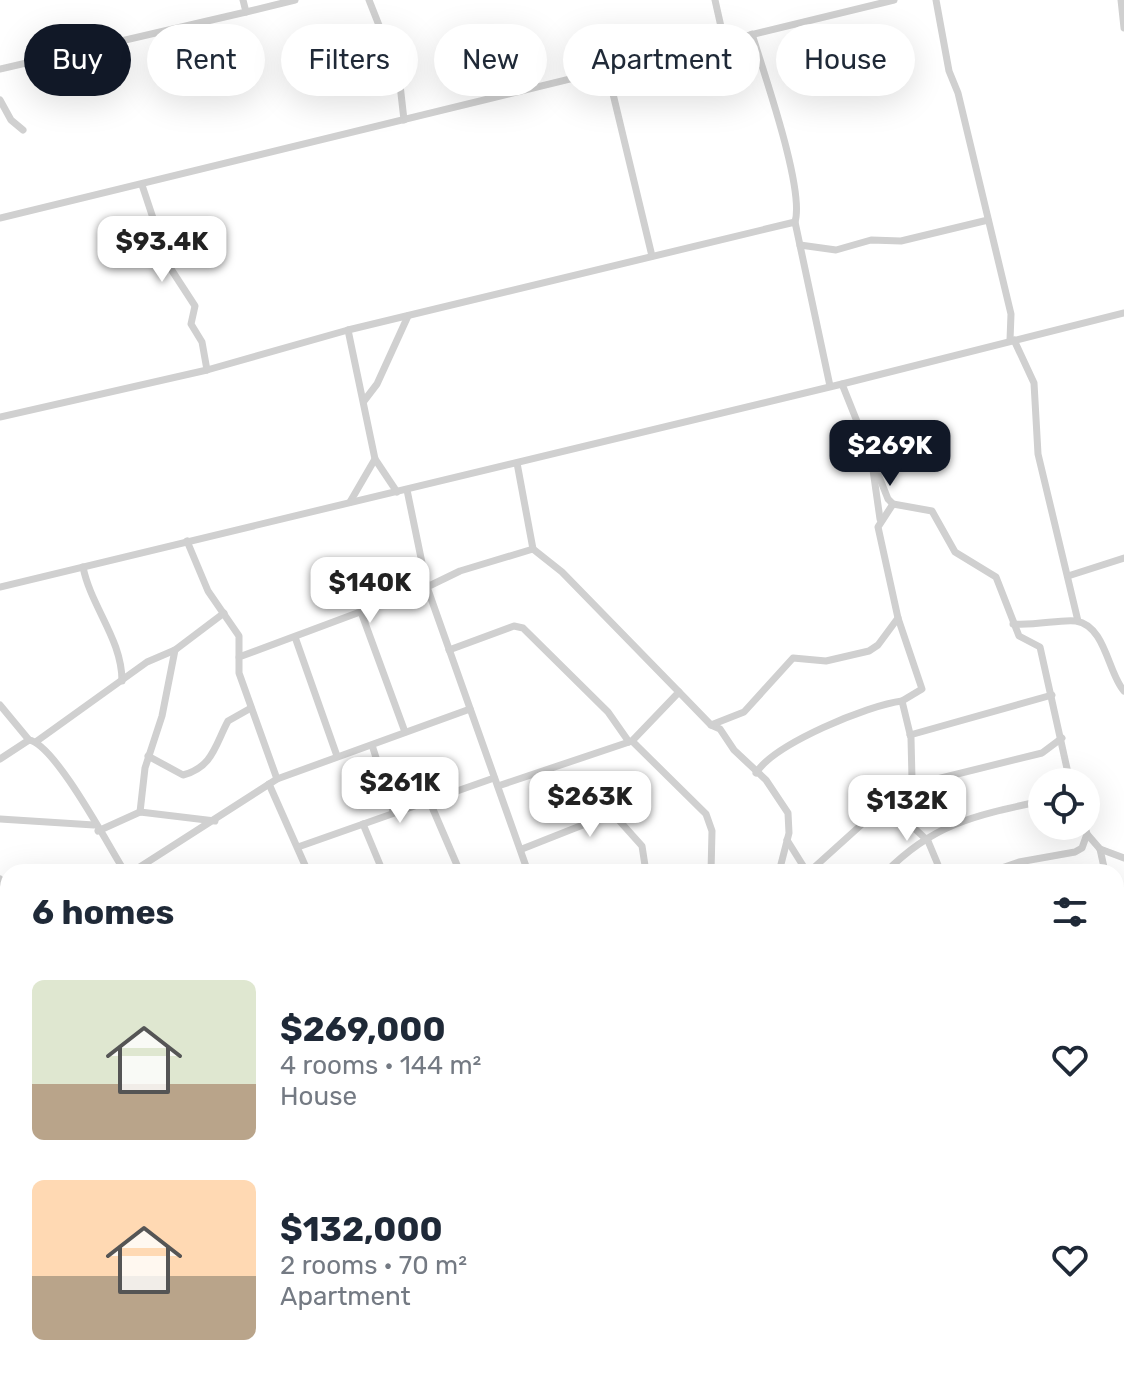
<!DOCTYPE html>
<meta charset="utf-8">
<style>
:root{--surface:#fff;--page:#f6f6f7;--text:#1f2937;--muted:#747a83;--accent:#111827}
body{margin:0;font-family:Rubik,sans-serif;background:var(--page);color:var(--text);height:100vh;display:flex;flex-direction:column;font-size:30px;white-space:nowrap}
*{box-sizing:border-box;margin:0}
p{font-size:26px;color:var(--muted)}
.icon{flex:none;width:44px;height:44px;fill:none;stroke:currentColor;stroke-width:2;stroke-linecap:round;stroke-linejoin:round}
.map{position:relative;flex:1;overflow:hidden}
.side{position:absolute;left:0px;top:864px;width:1124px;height:512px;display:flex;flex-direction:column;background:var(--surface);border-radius:24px 24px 0 0;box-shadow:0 8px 32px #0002}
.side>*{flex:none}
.banner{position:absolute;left:24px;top:24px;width:1076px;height:72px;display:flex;gap:16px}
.fabs{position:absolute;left:1028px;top:768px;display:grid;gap:16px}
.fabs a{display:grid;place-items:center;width:72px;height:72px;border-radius:50%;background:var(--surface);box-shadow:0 8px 32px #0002;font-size:40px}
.price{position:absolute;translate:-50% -68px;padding:0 18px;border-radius:16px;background:#fff;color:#222;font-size:26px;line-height:52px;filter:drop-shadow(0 2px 4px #0008)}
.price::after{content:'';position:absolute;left:50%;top:48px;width:24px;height:18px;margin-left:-12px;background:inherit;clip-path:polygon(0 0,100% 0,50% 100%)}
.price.active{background:var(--accent);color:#fff}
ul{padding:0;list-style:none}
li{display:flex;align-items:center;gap:24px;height:200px;padding:0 32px}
li span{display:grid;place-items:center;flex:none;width:224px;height:160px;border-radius:12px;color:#555}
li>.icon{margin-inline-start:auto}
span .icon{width:96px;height:96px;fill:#fffc;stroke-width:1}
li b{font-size:34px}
h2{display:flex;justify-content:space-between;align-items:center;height:96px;padding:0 32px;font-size:34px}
.tag{padding:0 28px;border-radius:36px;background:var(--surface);box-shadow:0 8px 32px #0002;font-size:28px;line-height:72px}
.tag.active{background:var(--accent);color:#fff}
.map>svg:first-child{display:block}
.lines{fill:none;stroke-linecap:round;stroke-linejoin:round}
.minor{stroke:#d0d0d0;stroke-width:7}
</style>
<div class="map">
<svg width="1124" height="1376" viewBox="0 0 1124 1376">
<rect width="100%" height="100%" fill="#fff"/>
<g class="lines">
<!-- minor -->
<g class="minor">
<polyline points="369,0 399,76 404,120"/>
<polyline points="715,0 724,40"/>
<polyline points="936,0 949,71 958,93 1011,314 1010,340"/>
<polyline points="1121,0 1124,28"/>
<polyline points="246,12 295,0"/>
<path d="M 752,34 C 763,71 805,189 795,222"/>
<polyline points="0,69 246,12 243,0"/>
<polyline points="607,69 652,256"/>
<polyline points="0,100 11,120 23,130"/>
<polyline points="142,185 169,266 195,306 191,324 202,342 207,370"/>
<polyline points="0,218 894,0"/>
<polyline points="800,245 836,250 871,240 901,241 988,220"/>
<polyline points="348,330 375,459 350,502"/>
<polyline points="1014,340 1034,383 1038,454 1078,621"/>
<polyline points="842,384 888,499 893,504 932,511 955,552 996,577 1019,636 1040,647 1070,782"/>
<polyline points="364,401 377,384 408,316"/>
<polyline points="0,417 207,370 348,330 795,222 830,386"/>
<polyline points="375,459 397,492"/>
<polyline points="517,463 533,549"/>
<polyline points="872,463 880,519"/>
<polyline points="407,490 427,587 460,571 533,549 562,572 679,692 632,741"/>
<polyline points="893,504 878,527 898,618 922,689 902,701"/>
<polyline points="187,541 208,591 239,636 239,657"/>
<path d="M 83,567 C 91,607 122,639 122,681"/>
<polyline points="1068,576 1124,558"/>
<polyline points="0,587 842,384 1124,313"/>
<polyline points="361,612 405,732"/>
<path d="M 1013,624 C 1036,626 1060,619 1076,621 C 1106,626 1108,674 1124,691"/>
<polyline points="295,637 337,756"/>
<polyline points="449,650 514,626 523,628 608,712 629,742"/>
<polyline points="679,692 711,725 720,729 734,750 766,780 788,813 789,833 779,872"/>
<path d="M 0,705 L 29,740 C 55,744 109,847 125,872"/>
<polyline points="711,725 744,712 793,658 826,661 869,651 878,645 898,618"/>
<polyline points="910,735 1052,695"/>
<polyline points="37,741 147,662 175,650 224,613"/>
<polyline points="372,745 393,811"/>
<path d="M 148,756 L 183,775 C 213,767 215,745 228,721 L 251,708"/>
<polyline points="0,759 29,740"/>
<path d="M 756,773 C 774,744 868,705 902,701 L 911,738 L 912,779 L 809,872"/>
<polyline points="277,779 239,673 239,657 427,587 528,872"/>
<polyline points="912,779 933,780 1042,753 1062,738"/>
<polyline points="269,784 308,872"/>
<polyline points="498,786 632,741 706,814 712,831 711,872"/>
<polyline points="429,800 460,872"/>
<polyline points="887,803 928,841 941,872"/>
<polyline points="140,812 145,768 162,716 175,650"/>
<polyline points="0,819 94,825"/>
<polyline points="363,824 383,872"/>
<polyline points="98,831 140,812 215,821"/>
<polyline points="1087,834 1100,849 1105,872"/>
<polyline points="787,840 807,872"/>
<polyline points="298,847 494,778"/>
<polyline points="522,849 603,817 616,817 642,846 646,872"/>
<polyline points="1100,849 1124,858"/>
<polyline points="132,872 277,779 470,709"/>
<path d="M 886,872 C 934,823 977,815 1042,801"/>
<polyline points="990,872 1019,862 1075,852 1082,848 1087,834 1085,826"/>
<polyline points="0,879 8,891"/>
<polyline points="1116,893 1124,904"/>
<polyline points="0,955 8,951"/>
<polyline points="1116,1074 1124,1084"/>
<polyline points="0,1095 8,1107"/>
<polyline points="1116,1139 1124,1135"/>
<polyline points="0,1195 8,1190"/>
<polyline points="0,1279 8,1293"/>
<polyline points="1116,1364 1124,1364"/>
<polyline points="177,1368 181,1376"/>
<polyline points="313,1368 318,1376"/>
<polyline points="439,1368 445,1376"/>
<polyline points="572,1368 577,1376"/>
<polyline points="716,1368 743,1376"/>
<polyline points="832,1368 838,1376"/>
<polyline points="956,1368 957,1376"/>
<polyline points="1035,1368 1040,1376"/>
<polyline points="58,1376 71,1368"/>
<polyline points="403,1376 415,1368"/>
<polyline points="755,1376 767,1368"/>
<polyline points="1094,1376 1099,1372 1106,1376"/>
</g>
</g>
</svg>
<div class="fabs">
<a><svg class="icon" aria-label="locate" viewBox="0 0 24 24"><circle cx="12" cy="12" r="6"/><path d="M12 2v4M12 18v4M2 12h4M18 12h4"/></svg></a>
</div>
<b class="price" style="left:162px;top:284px">$93.4K</b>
<b class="price active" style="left:890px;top:488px">$269K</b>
<b class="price" style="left:370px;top:625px">$140K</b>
<b class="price" style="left:400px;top:825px">$261K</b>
<b class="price" style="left:590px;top:839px">$263K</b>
<b class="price" style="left:907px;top:843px">$132K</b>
<div class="banner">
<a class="tag active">Buy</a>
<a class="tag">Rent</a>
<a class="tag">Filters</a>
<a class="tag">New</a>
<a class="tag">Apartment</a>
<a class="tag">House</a>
</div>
<section class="side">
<h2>6 homes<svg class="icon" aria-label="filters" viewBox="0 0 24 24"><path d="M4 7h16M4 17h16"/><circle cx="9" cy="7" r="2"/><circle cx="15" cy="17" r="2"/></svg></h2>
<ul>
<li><span style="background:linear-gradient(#dfe7d0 65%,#b9a48a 0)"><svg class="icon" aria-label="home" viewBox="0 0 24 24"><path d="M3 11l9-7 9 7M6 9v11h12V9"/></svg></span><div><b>$269,000</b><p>4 rooms · 144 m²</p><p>House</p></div><svg class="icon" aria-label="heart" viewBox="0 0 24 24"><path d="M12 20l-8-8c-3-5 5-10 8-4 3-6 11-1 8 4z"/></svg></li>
<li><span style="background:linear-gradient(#ffd9b3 60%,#b9a48a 0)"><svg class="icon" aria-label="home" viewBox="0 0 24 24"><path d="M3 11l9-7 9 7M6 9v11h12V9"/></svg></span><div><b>$132,000</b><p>2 rooms · 70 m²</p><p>Apartment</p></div><svg class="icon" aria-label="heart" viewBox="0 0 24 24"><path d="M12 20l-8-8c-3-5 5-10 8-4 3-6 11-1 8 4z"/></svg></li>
</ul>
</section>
</div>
